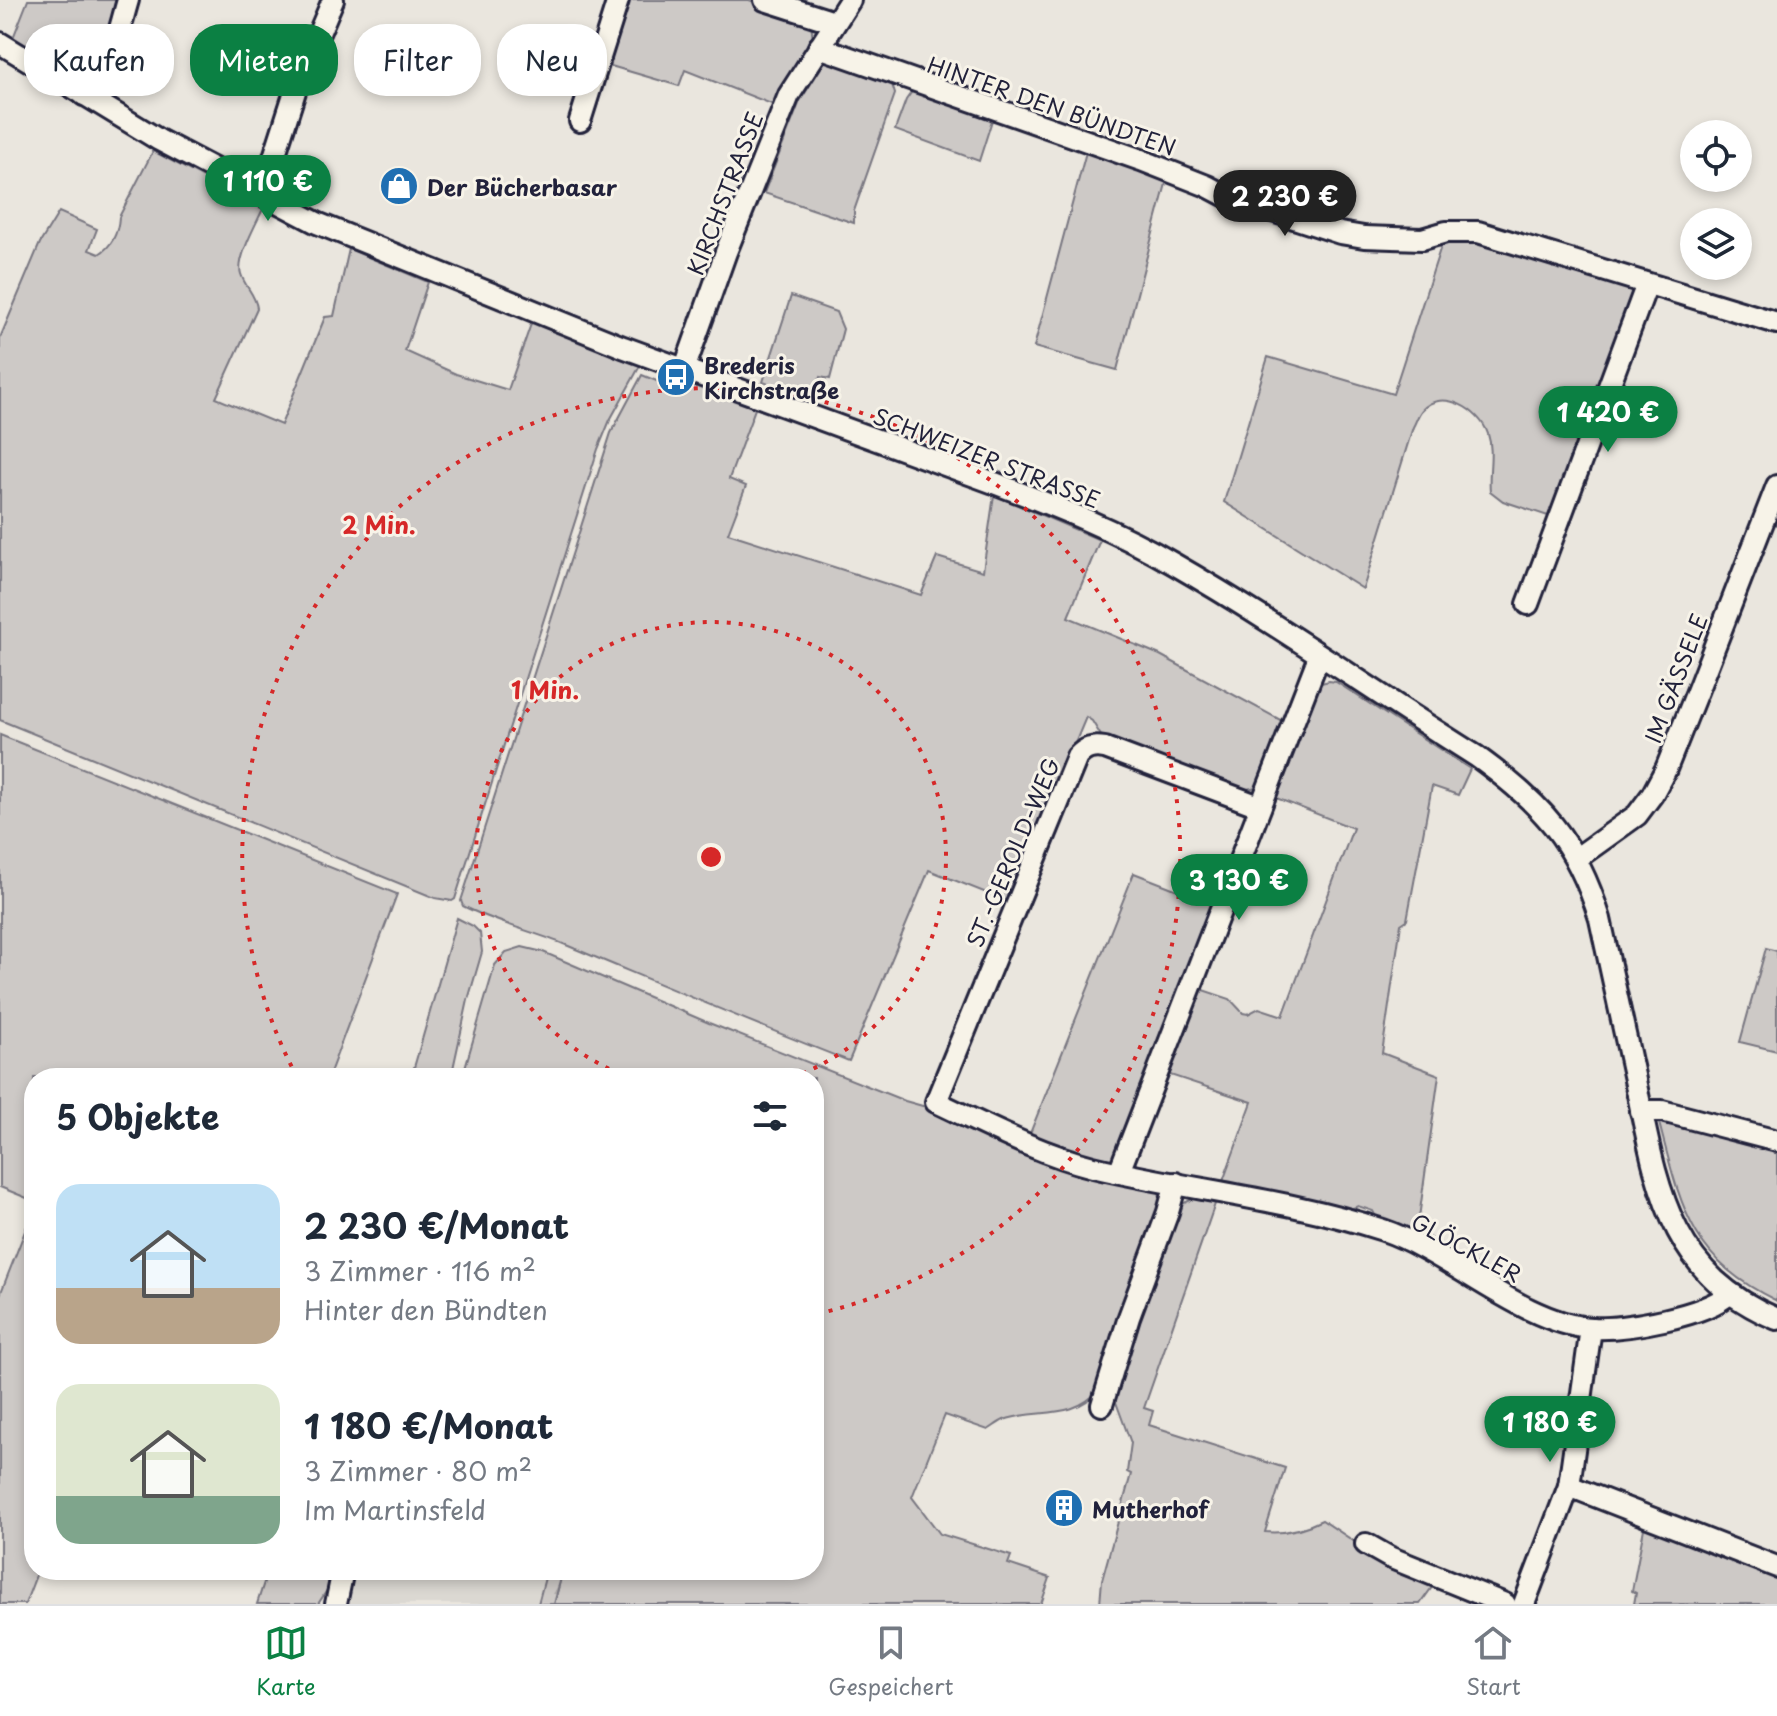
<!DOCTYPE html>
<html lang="de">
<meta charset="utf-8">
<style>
:root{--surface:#fff;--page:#f6f6f7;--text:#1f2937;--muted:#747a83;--line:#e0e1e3;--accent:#0b8043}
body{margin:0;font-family:"Playpen Sans",sans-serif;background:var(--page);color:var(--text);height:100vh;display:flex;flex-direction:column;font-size:30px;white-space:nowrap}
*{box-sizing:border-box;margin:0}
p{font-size:26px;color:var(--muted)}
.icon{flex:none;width:44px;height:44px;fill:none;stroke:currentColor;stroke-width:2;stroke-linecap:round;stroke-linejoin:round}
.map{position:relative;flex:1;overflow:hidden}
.side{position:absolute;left:24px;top:1068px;width:800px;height:512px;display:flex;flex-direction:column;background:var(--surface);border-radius:32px;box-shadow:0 4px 12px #0003}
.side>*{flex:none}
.top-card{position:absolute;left:24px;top:24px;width:800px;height:72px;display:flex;gap:16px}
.controls{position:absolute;left:1680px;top:120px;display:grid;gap:16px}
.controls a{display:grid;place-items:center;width:72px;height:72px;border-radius:50%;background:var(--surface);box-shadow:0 4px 12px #0003;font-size:40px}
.price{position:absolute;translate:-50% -68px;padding:0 18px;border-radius:28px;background:var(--accent);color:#fff;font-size:26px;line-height:52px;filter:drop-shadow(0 2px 4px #0008)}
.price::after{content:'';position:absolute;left:50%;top:48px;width:24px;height:18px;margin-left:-12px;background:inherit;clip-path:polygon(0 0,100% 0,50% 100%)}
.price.selected{background:#222;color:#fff}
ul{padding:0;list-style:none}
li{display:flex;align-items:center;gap:24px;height:200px;padding:0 32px}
li span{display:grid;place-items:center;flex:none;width:224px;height:160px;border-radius:24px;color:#555}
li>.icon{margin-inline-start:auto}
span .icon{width:96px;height:96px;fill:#fffc;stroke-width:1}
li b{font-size:34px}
h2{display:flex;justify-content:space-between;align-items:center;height:96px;padding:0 32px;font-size:34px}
.pill{padding:0 28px;border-radius:32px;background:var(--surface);box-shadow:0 4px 12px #0003;font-size:28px;line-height:72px}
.pill.selected{background:var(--accent);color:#fff}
.menu{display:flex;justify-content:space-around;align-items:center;height:112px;border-top:2px solid var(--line);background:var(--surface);font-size:22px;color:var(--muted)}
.menu a{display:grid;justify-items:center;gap:4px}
.menu .selected{color:var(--accent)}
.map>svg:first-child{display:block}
.built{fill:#dbd8d2}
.grass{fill:#cdc9c6;stroke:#787680;stroke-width:2}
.forest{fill:url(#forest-firs);stroke:#787680;stroke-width:2}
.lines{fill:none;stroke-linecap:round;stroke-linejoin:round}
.minor-casing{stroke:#22223b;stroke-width:26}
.minor{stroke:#f7f3e8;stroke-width:20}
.ring{fill:none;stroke:#d62828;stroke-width:4;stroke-dasharray:4 8}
.labels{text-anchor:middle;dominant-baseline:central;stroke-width:6;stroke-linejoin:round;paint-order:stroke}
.street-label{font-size:22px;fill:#22223b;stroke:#f7f3e8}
.poi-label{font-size:22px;font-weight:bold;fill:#22223b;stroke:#f7f3e8;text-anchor:start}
.centre{fill:#d62828;stroke:#f7f3e8;stroke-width:4}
.ring-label{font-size:24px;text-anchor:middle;font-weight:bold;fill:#d62828;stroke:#f7f3e8;stroke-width:6;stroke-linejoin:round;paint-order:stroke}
</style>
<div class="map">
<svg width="1777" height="1604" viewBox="0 0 1777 1604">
<defs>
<pattern id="forest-firs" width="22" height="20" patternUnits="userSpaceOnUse" patternTransform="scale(2)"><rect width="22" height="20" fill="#cdc9c6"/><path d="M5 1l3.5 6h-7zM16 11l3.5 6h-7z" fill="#b0acab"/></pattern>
</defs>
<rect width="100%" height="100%" fill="#eae6de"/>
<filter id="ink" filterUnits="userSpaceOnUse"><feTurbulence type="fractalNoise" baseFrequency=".0125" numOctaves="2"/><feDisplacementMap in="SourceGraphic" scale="16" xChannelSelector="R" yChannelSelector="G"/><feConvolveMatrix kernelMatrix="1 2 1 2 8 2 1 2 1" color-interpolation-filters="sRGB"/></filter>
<g filter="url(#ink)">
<!-- built -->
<polygon class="built" points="350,1570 547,1570 538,1604 350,1604"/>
<!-- grass -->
<g class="grass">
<path d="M 28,0 L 119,0 C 112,26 107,71 75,77 L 13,38 Z"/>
<polygon points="624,0 749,0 806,18 811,22 813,40 788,78 774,105 685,70 679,86 604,64"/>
<polygon points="826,60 891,81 895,94 854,211 854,223 764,193 800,101"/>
<polygon points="913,90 994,114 979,161 895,130 906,100"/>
<polygon points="1087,148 1168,176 1117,370 1034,347"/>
<path d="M 153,151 L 263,209 C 256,224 236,260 241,274 C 245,287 255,294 257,308 L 216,398 L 281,425 L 325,317 L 334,316 L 349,249 L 428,282 L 405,351 L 456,374 L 508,390 L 532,321 L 641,364 L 610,420 L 598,449 L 455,899 L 452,901 L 435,898 L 0,720 L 0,338 L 40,243 L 59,212 L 97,229 L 89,250 L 99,254 C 112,246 118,233 119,217 Z"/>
<path d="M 1476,239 L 1637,286 L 1554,518 L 1503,501 L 1490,491 C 1488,472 1494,452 1488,434 C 1480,410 1442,387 1422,410 C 1418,414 1416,422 1413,427 L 1363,589 L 1224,502 L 1268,357 L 1393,394 L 1443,240 Z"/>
<polygon points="791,296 836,312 843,329 830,379 820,377 813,400 763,382"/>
<path d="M 642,375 L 676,389 L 681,379 L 756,406 L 729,479 L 746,486 L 728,533 L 921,595 L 937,557 L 983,571 L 994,495 L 1100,540 L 1068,617 L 1160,655 L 1286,723 L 1262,782 L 1256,787 L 1243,790 L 1103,739 L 1092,721 L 1086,717 L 1009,902 L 929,870 L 849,1061 C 754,1024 660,984 566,945 C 532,931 496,923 463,906 L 461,901 L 611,433 Z"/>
<polygon points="1329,681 1336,682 1470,769 1458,795 1432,786 1407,920 1401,924 1382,1053 1439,1075 1417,1232 1376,1217 1373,1211 1358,1206 1348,1210 1222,1184 1252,1102 1164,1073 1197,988 1230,999 1243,1013 1248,1014 1259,1008 1283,1016 1353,828 1271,796 1317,684"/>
<polygon points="0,735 397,894 328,1078 34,1078 34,1201 0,1187"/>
<polygon points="1134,873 1214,904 1114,1158 1104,1163 1029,1136"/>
<polygon points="457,918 473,926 480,933 482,952 468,1000 451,1078 411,1078"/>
<path d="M 522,947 L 543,952 L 709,1023 L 905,1101 L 926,1107 L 954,1123 L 1023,1151 L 1158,1188 L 1162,1203 L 1099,1390 C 1072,1421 1038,1408 1004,1420 C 999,1422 993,1427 988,1430 L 945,1415 L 912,1497 L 940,1534 L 1011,1556 L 1008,1564 L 1050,1578 L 1041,1604 L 554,1604 L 563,1570 L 814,1570 L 814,1078 L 462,1078 L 495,965 L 506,952 Z"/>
<polygon points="1766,948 1777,951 1777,1051 1740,1042"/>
<path d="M 1658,1119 L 1777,1147 L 1777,1301 C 1689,1259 1681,1206 1658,1119 Z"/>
<path d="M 1199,1196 L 1217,1198 L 1144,1408 L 1153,1411 L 1149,1425 L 1285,1468 L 1265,1532 C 1285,1534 1304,1529 1322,1520 L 1385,1562 L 1435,1583 L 1420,1604 L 1100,1604 L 1102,1580 L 1131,1474 L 1127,1472 L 1131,1443 L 1113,1394 L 1136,1318 L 1180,1205 Z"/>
<polygon points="34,1208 34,1570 38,1570 25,1604 0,1604 0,1295"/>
<polygon points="1645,1523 1777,1574 1777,1604 1634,1604 1636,1593 1632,1591"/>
<polygon points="268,1570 334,1570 331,1584 318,1604 257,1604"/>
</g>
<!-- forest -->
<polygon class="forest" points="547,1570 563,1570 554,1604 538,1604"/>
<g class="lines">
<defs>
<g id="minor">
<polyline points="765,0 834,22"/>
<path d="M 0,43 L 159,140 L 317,223 L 623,347 L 997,484 C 1057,507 1118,531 1174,564 C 1277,623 1375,693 1476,756 C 1541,803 1576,840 1600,919 C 1612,972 1623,1026 1635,1080 C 1657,1184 1667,1273 1777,1319"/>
<polyline points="819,47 1141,160 1207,186 1226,196 1340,233 1364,237 1422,239 1446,232 1478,232 1777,323"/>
<path d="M 84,95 C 115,62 116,41 128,0"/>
<polyline points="580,121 618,0"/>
<polyline points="255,192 268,176 297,85 333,0"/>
<polyline points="684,370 726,252 789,95 850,0"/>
<polyline points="1528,604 1647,284"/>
<path d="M 1259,806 L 1105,748 C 1092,746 1085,748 1077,757 L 936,1102 C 987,1126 1038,1153 1093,1167 C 1189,1190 1289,1199 1383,1230 C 1449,1252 1522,1323 1591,1328 C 1624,1330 1706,1316 1730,1293"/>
<polyline points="1577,858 1637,815 1652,795 1666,769 1698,689 1777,486"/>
<polyline points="1641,1111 1662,1111 1777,1141"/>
<polyline points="1119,1172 1319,656"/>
<polyline points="1102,1405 1129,1317 1168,1212 1176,1183"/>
<polyline points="1569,1486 1777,1567"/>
<polyline points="1366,1544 1389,1557 1505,1604"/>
<polyline points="336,1604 343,1570"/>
<polyline points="1524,1604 1569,1486 1591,1328"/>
</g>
</defs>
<!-- minor casing -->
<use href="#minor" class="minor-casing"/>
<!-- minor -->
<use href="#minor" class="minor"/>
</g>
</g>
<!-- distance rings -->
<g class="ring">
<path d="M631 1078A235 235 0 1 1 791 1078"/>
<path d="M297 1077A469 469 0 1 1 817 1314"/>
</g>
<!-- icons -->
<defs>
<symbol id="shop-disc" viewBox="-11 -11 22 22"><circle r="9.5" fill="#1f6fb2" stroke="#f7f3e8"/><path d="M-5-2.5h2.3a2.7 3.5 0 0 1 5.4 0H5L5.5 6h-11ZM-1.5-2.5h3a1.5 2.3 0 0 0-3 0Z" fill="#fff"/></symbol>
<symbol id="bus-disc" viewBox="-11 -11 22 22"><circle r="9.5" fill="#1f6fb2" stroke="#f7f3e8"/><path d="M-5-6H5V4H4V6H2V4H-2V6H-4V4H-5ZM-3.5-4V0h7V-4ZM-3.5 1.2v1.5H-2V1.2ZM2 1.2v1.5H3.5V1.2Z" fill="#fff"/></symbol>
<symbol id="building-disc" viewBox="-11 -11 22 22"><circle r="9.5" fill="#1f6fb2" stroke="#f7f3e8"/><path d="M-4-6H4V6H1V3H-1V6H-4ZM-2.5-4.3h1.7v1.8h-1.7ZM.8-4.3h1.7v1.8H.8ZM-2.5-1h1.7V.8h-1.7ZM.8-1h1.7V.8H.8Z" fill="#fff"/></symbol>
</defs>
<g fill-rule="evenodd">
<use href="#shop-disc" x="377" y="164" width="44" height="44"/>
<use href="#bus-disc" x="654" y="355" width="44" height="44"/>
<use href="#building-disc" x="1042" y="1486" width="44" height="44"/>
</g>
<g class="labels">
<!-- street labels -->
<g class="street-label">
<text transform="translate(1052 105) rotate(19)">HINTER DEN BÜNDTEN</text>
<text transform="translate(724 193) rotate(-69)">KIRCHSTRASSE</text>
<text transform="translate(987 457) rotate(21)">SCHWEIZER STRASSE</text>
<text transform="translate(1675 678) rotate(-69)">IM GÄSSELE</text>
<text transform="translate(1012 852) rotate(-67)">ST.-GEROLD-WEG</text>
<text transform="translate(1467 1247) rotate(28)">GLÖCKLER</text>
</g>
<!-- poi labels -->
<g class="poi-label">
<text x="427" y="186">Der Bücherbasar</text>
<text x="704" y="364">Brederis<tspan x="704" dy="25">Kirchstraße</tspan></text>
<text x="1092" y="1508">Mutherhof</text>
</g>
</g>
<circle cx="711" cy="857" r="12" class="centre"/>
<g class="ring-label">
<text x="379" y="534">2 Min.</text>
<text x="545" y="699">1 Min.</text>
</g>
</svg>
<div class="controls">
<a><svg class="icon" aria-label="locate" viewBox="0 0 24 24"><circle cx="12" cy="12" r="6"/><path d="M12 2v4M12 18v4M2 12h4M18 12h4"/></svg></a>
<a><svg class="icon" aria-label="layers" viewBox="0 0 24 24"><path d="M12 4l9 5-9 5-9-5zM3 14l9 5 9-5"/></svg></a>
</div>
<b class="price" style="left:268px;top:223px">1 110 €</b>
<b class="price selected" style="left:1285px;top:238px">2 230 €</b>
<b class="price" style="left:1608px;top:454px">1 420 €</b>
<b class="price" style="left:1239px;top:922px">3 130 €</b>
<b class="price" style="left:1550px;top:1464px">1 180 €</b>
<div class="top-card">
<a class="pill">Kaufen</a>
<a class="pill selected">Mieten</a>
<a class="pill">Filter</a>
<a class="pill">Neu</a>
</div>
<section class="side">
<h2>5 Objekte<svg class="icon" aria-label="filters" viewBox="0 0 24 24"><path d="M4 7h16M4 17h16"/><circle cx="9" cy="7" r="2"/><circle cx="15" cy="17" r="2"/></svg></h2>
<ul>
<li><span style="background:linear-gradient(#bfe0f5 65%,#b9a48a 0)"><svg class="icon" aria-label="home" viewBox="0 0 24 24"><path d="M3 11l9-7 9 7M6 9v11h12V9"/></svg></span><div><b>2 230 €/Monat</b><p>3 Zimmer · 116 m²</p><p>Hinter den Bündten</p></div></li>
<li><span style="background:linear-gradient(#dfe7d0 70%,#7fa58c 0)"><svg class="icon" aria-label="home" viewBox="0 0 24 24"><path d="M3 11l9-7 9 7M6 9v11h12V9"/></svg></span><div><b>1 180 €/Monat</b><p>3 Zimmer · 80 m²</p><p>Im Martinsfeld</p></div></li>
</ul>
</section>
</div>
<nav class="menu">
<a class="selected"><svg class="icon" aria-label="map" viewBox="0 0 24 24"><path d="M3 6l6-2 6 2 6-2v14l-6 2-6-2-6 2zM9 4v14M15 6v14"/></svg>Karte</a>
<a><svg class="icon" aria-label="saved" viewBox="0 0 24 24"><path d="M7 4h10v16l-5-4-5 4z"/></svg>Gespeichert</a>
<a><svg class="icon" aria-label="home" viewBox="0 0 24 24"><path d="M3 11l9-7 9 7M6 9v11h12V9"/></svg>Start</a>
</nav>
